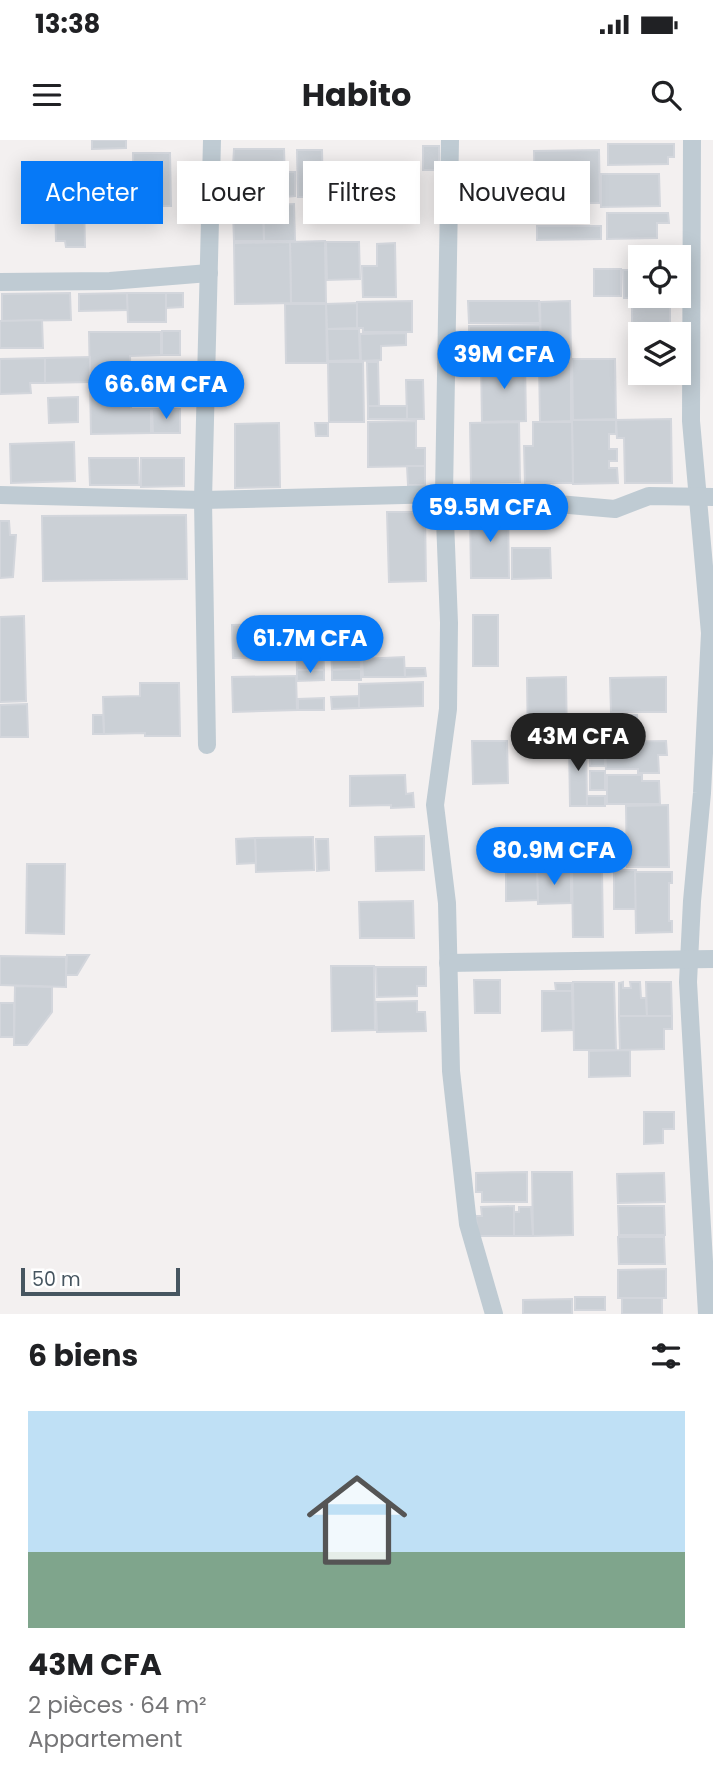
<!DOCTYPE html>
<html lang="fr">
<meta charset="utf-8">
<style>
:root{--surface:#fff;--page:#f6f6f6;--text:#202124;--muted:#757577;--line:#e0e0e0;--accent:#0679f7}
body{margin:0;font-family:Poppins,sans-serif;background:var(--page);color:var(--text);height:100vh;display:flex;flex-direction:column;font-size:26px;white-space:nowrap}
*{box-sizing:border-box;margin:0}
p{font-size:23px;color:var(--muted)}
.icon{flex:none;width:38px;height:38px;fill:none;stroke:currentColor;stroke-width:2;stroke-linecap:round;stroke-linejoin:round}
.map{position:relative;height:1174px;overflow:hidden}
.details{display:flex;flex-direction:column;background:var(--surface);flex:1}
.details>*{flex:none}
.guide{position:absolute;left:21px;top:21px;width:672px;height:63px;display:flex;gap:14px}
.controls{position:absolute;left:628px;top:105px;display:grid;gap:14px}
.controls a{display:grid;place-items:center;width:63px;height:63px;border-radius:0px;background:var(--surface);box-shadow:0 4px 18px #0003;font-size:35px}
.scale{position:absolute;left:21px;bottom:18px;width:159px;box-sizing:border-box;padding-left:7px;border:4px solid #465560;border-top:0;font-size:19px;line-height:24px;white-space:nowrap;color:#465560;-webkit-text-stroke:5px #fff;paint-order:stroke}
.price{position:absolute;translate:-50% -60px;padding:0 16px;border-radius:24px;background:var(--accent);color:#fff;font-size:23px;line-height:46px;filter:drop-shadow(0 2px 4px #0008)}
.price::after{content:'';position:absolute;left:50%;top:42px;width:21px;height:16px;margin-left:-10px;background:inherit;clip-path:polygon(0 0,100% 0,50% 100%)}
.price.on{background:#222;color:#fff}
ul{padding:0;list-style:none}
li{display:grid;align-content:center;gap:14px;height:371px;padding:0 28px}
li+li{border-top:2px solid var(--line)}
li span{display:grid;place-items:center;height:217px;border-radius:0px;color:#555}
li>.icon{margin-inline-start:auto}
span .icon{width:126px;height:126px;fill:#fffc;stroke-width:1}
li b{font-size:30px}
h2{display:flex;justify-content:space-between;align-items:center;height:84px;padding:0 28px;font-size:30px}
.chip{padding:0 24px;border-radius:0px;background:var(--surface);box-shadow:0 4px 18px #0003;font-size:24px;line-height:63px}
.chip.on{background:var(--accent);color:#fff}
.status{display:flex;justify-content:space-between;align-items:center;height:49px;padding:0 35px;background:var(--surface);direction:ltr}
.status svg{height:19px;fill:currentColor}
header{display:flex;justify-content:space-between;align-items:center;height:91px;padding:0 28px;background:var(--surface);font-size:32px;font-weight:700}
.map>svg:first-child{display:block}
.building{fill:#cbd0d6;stroke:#d3d6dc;stroke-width:2}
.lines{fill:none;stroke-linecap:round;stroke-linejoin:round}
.minor{stroke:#bfcbd3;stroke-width:18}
</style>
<div class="status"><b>13:38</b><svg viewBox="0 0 49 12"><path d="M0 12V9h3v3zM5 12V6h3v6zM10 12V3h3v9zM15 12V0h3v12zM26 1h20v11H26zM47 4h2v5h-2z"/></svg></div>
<header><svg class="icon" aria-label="menu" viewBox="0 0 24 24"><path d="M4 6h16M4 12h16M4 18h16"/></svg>Habito<svg class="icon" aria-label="search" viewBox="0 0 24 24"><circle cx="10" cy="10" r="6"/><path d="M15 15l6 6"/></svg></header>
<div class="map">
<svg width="713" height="1174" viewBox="0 0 713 1174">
<rect width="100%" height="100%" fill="#f3f0f0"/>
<!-- building -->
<g class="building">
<polygon points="92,0 126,0 126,8 92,9"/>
<polygon points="608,4 674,4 674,17 668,17 668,24 608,25"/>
<rect x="423" y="6" width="16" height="24"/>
<polygon points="234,9 284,9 285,42 232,43"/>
<polygon points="297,10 322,10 323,57 298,57"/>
<polygon points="599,10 600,63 570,63 570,32 563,32 564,62 535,63 534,11"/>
<polygon points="133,13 170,13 171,66 134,66"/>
<polygon points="284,32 295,32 295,56 285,57"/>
<polygon points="601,34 659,34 660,66 601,67"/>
<rect x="268" y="42" width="17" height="15"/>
<polygon points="265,44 265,64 231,64 231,45"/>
<polygon points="55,59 84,59 85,107 66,107 65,101 56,101"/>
<polygon points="294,64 295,101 264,101 263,71 272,71 272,65"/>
<polygon points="257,71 263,71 264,101 234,101 233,72"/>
<polygon points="607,73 668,73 669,83 657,83 657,98 607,99"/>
<polygon points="537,86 601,86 601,99 537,100"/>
<polygon points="325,101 326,163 291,163 290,102"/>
<polygon points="290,102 291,163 235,164 234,103"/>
<polygon points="326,102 359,102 360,139 327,140"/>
<polygon points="395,103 396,157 363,157 362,126 377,126 377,104"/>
<rect x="594" y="129" width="27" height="27"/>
<polygon points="623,130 640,130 640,156 670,156 670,158 624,158"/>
<polygon points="70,153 71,180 2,181 2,154"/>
<polygon points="127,153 128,170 79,171 79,154"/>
<polygon points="127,153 166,153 166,182 128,182"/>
<polygon points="166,153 183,153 183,167 166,168"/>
<polygon points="632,160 670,160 670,194 640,194 640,221 632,221"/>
<polygon points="412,161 412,192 363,192 363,188 357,188 357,162"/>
<polygon points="468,161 539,161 540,183 469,183"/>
<polygon points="570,161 571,218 541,219 540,162"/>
<polygon points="357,163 357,188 327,189 326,164"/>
<polygon points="285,164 326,164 327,223 286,223"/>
<polygon points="42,180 43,208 0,208 0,181"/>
<polygon points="540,185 541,219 469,219 469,186"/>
<polygon points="327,189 359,189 360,220 328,221"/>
<rect x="162" y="191" width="18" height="24"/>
<polygon points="89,192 161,192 161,215 130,216 131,269 151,269 151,293 91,294"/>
<polygon points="406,193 406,205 381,206 381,220 361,221 360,194"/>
<polygon points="90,217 90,242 45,243 45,218"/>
<polygon points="45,218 45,243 30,243 31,253 0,254 0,219"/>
<polygon points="572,219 615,219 616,279 573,280"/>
<polygon points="525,220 526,281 482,282 481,221"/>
<polygon points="571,220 571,281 540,282 539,221"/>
<polygon points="328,222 363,222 364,282 329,282"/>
<polygon points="367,222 378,222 379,267 368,266"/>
<polygon points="139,224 159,224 160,257 139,258"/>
<polygon points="406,240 423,240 424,279 407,279"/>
<polygon points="78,257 78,282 49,283 48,258"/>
<rect x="368" y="266" width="39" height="13"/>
<polygon points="152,269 180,269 180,293 153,293"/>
<polygon points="671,279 672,343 625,343 624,298 617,298 616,280"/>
<polygon points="572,280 616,280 616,294 609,294 609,309 617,309 617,321 609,321 609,328 617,328 618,343 573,344"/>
<polygon points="416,281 416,308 425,308 425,326 368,327 368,282"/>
<polygon points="519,282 520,342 471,343 470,283"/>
<polygon points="533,282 572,282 573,343 525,343 524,306 533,306"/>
<polygon points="279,283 280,347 235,348 235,284"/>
<polygon points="315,283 328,283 328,296 316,296"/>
<polygon points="74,302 75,341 11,343 10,304"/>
<polygon points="89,318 138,318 139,345 90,345"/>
<polygon points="141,318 184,318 184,346 141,347"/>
<polygon points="407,326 425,326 425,345 408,345"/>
<polygon points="470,369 508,369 509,438 471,438"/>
<polygon points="387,372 425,372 426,441 389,442"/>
<polygon points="186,375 187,439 43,441 42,376"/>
<polygon points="0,381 9,381 10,395 16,395 13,437 0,438"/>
<polygon points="512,408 550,408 551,438 512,439"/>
<rect x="473" y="475" width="25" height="51"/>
<polygon points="24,476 26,561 0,562 0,477"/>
<polygon points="295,484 296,517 233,518 232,485"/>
<polygon points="360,485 361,529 332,530 331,506 323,506 324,530 297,530 296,487"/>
<polygon points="404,517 405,537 363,537 362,519"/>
<polygon points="405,528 425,528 426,536 405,537"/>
<polygon points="361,529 361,540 332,540 332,530"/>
<polygon points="297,530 324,530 324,540 297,541"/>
<polygon points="296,536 297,570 233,572 232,537"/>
<polygon points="566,537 567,605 528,606 527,538"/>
<polygon points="666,537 666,572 611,572 610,538"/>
<polygon points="423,542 423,566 359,568 359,544"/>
<polygon points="140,543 179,543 180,596 145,596 145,593 104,594 103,557 140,556"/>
<polygon points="359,556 359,568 332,569 331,557"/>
<polygon points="324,558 324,570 298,570 298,559"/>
<polygon points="27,564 28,597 0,597 0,565"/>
<polygon points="93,575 103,575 104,594 93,594"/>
<polygon points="588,575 637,575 638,599 589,600"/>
<polygon points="586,600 587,666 570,666 569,601"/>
<rect x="586" y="600" width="18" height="11"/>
<polygon points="472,601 507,601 508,643 473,644"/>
<polygon points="666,601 667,615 658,615 659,633 638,633 638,629 606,629 605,602"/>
<polygon points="605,611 605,626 590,626 590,612"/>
<rect x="590" y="631" width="15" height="19"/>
<polygon points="405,635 406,654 413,653 414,667 391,668 391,665 350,666 350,636"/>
<polygon points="607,635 642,635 642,641 659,641 660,664 607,664"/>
<rect x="587" y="656" width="18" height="10"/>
<polygon points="668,665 669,727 627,727 626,666"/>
<polygon points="424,696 424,730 376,731 375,697"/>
<polygon points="313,697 314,730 256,732 255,698"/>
<polygon points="255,698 256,723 237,724 236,699"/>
<polygon points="316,699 328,699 329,730 317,731"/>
<polygon points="531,701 532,729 490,730 489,702"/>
<polygon points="27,724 65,724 64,794 26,793"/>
<polygon points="537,730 571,730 571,763 538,764"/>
<polygon points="537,730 538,760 506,761 506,731"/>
<polygon points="572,730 602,730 603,797 573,797"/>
<rect x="614" y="730" width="22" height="39"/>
<polygon points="635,732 672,732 672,743 669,743 669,781 672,781 672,792 636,793"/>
<polygon points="413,761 414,798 360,798 359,762"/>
<polygon points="67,815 89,815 77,835 66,835"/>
<polygon points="0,816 66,817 66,847 0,845"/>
<polygon points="331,826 374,826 375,890 332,891"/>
<polygon points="376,827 426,827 426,846 417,846 417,856 377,857"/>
<polygon points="474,840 500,840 500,873 475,873"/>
<polygon points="573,842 614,842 616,910 574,910"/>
<polygon points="623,842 623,848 631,848 630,842 640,842 641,858 646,858 647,876 619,876 619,843"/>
<polygon points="646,842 671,842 672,876 647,876"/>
<polygon points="555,843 572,843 572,851 556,851"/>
<polygon points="15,846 52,847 52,872 27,905 14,905"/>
<polygon points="542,851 572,851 573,890 542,891"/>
<polygon points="417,861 417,872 425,872 426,891 377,892 376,862"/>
<rect x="0" y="863" width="14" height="34"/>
<polygon points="619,876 672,876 672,889 664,889 664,909 620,910"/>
<polygon points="630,910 630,936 589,937 589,911"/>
<polygon points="644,972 674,972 674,989 663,989 663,1003 644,1004"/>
<polygon points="527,1032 527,1062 482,1062 482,1052 476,1052 476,1033"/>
<polygon points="532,1032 572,1032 573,1095 533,1096"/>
<polygon points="664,1033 665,1062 618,1063 617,1034"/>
<polygon points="514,1066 514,1096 477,1096 476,1076 482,1076 481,1067"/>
<polygon points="618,1066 664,1066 665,1095 619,1095"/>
<polygon points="519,1067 531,1067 533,1096 514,1096 514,1072 519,1072"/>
<polygon points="618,1097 664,1097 665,1124 619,1124"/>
<polygon points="666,1129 666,1158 618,1158 618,1130"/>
<rect x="575" y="1157" width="30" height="13"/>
<rect x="622" y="1158" width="40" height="16"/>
<polygon points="572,1159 572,1174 523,1174 523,1160"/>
</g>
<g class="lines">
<!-- minor -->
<g class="minor">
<polyline points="450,0 444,354 449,483 448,569 435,665 447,763 451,931 468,1084 494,1174"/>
<polyline points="692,0 691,281 710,493 702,653 692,761 688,842 707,1174"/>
<polyline points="0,142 110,141 209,133"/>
<polyline points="0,355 203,360 444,354 615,369 649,356 713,357"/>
<polyline points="207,605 203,360 212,0"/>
<polyline points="448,823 713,819"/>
</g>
</g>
</svg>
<div class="controls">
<a><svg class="icon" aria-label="locate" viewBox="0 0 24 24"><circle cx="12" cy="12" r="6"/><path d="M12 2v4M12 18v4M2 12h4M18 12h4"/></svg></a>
<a><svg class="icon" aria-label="layers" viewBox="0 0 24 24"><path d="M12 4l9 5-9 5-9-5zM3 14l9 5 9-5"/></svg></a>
</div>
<div class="scale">50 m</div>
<b class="price" style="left:504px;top:251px">39M CFA</b>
<b class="price" style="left:166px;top:281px">66.6M CFA</b>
<b class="price" style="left:490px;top:404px">59.5M CFA</b>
<b class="price" style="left:310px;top:535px">61.7M CFA</b>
<b class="price on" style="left:578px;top:633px">43M CFA</b>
<b class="price" style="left:554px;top:747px">80.9M CFA</b>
<div class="guide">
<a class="chip on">Acheter</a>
<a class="chip">Louer</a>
<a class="chip">Filtres</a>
<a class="chip">Nouveau</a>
</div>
</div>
<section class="details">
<h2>6 biens<svg class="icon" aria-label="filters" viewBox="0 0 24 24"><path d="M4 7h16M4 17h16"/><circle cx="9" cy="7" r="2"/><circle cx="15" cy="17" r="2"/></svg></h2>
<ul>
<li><span style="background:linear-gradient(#bfe0f5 65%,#7fa58c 0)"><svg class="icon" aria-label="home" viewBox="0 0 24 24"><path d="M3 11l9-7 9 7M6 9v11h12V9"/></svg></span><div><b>43M CFA</b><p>2 pièces · 64 m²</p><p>Appartement</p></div></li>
</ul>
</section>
